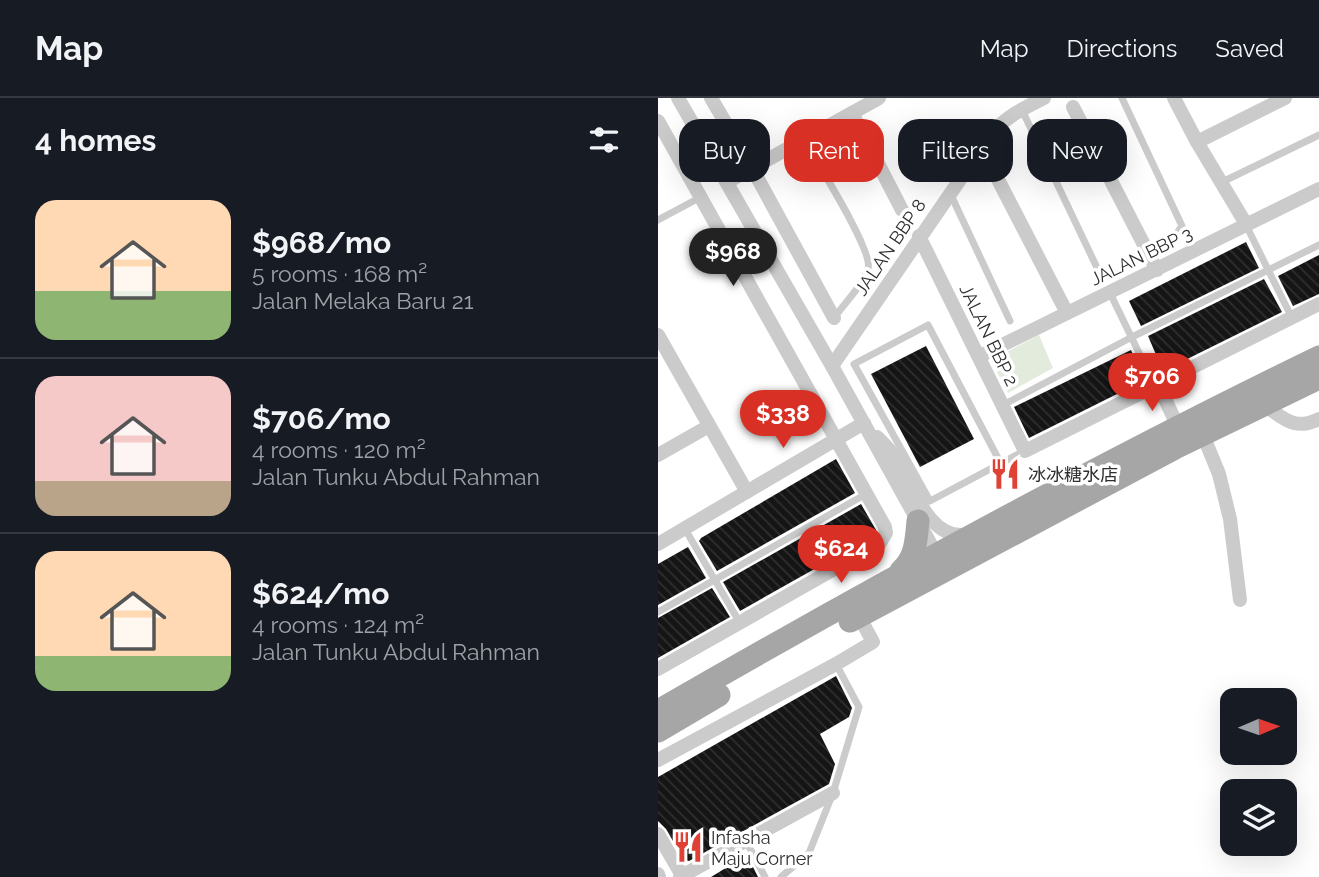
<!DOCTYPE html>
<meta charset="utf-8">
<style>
:root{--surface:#171b24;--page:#242831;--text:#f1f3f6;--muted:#9ea1a6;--line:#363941;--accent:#d93025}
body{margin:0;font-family:Raleway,"Noto Sans SC",sans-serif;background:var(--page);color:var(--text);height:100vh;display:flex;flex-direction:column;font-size:26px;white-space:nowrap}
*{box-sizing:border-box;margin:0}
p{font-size:23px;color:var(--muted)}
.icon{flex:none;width:38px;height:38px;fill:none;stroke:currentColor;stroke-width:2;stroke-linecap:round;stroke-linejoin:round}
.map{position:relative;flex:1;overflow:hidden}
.side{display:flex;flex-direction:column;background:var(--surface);width:658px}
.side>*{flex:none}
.banner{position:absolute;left:21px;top:21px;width:534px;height:63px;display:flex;gap:14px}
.needle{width:46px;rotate:88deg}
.buttons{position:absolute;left:562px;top:590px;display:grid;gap:14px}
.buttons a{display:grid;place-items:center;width:77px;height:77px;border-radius:14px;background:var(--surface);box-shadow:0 7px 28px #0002;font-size:35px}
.price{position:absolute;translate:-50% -60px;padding:0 16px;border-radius:24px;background:var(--accent);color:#fff;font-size:23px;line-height:46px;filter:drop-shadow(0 2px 4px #0008)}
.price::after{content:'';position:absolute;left:50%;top:42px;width:21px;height:16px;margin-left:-10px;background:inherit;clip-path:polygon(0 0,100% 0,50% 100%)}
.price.on{background:#222;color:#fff}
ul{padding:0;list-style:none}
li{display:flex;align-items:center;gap:21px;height:175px;padding:0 35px}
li+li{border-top:2px solid var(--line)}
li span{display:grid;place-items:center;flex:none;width:196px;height:140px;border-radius:21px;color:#555}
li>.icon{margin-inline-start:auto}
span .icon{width:84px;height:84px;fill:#fffc;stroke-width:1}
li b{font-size:30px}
h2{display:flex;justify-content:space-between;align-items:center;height:84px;padding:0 35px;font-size:30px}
.pill{padding:0 24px;border-radius:21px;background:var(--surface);box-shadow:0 7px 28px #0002;font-size:24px;line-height:63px}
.pill.on{background:var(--accent);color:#fff}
header{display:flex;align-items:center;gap:42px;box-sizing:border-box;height:98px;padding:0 35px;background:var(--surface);border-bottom:2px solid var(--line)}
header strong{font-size:33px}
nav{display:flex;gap:38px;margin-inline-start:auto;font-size:24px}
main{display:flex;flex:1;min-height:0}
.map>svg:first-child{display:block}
.green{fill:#e2ebdc}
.building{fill:url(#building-back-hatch)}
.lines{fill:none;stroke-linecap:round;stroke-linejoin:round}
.lane{stroke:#cbcbcb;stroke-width:7}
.street{stroke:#cbcbcb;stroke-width:14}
.primary{stroke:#a6a6a6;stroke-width:23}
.labels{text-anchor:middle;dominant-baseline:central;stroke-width:7;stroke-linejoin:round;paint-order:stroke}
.street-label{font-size:18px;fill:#2e2e2e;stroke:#fff}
.poi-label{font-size:18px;fill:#2e2e2e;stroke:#fff;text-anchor:start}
</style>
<header>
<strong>Map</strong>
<nav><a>Map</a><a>Directions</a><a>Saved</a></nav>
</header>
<main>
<section class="side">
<h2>4 homes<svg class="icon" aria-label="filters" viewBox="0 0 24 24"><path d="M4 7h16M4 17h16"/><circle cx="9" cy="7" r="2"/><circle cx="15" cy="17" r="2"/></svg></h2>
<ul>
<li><span style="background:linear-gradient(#ffd9b3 65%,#8fb573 0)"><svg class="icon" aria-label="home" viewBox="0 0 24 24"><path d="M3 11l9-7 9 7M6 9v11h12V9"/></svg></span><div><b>$968/mo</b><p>5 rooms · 168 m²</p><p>Jalan Melaka Baru 21</p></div></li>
<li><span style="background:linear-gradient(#f6c9c9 75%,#b9a48a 0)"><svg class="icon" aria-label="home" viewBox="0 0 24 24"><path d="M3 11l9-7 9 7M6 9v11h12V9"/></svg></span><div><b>$706/mo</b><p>4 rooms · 120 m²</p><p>Jalan Tunku Abdul Rahman</p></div></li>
<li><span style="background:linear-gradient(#ffd9b3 75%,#8fb573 0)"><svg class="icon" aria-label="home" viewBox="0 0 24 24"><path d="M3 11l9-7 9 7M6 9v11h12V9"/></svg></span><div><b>$624/mo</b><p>4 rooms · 124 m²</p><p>Jalan Tunku Abdul Rahman</p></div></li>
</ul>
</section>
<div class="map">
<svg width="661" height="779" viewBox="0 0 661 779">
<defs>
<pattern id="building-back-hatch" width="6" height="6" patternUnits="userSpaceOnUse" patternTransform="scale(1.75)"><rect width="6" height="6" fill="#151515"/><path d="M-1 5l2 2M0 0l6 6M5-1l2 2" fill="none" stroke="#2f2f2f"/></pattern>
</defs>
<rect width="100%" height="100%" fill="#fff"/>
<!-- green -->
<polygon class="green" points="381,237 395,270 350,295 335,266 341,258"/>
<!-- building -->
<g class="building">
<polygon points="588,144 601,170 483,228 471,203"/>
<polygon points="661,157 661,196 635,208 620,178"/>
<polygon points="606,181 624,214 505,273 490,238"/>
<polygon points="268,248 316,341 262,369 213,276"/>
<polygon points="473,252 487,282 371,340 356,309"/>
<polygon points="178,361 197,395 59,473 41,443 43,440"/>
<polygon points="203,406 218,432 215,438 82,513 65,484"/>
<polygon points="30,449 48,480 0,507 0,466"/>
<polygon points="54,490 72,519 0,560 0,520"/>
<polygon points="178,578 194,610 191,619 162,636 177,666 171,686 31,763 26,762 8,731 0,723 0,679"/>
<polygon points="89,757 100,779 53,779"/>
</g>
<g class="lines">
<!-- lane -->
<g class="lane">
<polyline points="464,0 524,128 519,135 489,153"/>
<polyline points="364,12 442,176"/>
<path d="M 146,42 C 158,63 216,153 210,171 C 206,186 185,207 176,220"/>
<polyline points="562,85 661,37"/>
<polyline points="292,95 352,223"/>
<polyline points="0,122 43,99"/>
<polyline points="588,127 634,220"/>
<polyline points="452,195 497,288"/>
<polyline points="345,307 474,239 661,147"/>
<polyline points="342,364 270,227 196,266 272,403 366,353"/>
<polyline points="27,431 82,525"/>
<polyline points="0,514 208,396"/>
<polyline points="88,743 107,779"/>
<polyline points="123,779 151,755 175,695 201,609 178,566"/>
</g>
<!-- street -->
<g class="street">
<polyline points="20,0 174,268 282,463"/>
<polyline points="53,0 94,70 176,220"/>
<polyline points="516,0 539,44 588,126"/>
<polyline points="415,9 499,172"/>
<polyline points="194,15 244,112"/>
<polyline points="0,23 227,429 228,435 222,445 0,571"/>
<polyline points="539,44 627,0"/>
<polyline points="333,68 409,215"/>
<polyline points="69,84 221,0"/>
<polyline points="261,138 367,353 661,206"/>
<polyline points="0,237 89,394"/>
<polyline points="322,258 661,91"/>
<path d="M 174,268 L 334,35 C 349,18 366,10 386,0"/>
<polyline points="500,286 520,329"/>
<path d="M 606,307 C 627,321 636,333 661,321"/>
<polyline points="545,337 561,376 572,421 582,502"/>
<path d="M 219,339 C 224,344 229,349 234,355 C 253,381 268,442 308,437"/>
<polyline points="0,357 51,328"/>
<polyline points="0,446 206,325"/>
<polyline points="0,662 178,566 215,544 201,518"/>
<polyline points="0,736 25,779"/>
<polyline points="0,776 1,779"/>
<polyline points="22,779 175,695"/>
</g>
<!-- primary -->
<g class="primary">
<path d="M 243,473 C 258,459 258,443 260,423"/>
<polyline points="192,523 517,350 661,280"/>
<path d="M 0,613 C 217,488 436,368 661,259"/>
<polyline points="0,633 61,597"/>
</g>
</g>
<!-- icons -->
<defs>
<symbol id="restaurant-bare" viewBox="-9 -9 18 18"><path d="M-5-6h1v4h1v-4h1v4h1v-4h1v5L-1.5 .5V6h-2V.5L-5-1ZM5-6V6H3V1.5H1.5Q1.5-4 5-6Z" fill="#df4235" stroke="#fff" stroke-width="2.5" paint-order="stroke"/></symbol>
</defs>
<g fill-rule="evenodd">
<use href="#restaurant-bare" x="325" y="354" width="44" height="44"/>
<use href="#restaurant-bare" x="8" y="727" width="44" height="44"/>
</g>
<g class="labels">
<!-- street labels -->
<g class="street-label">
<text transform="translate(232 149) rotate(-56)">JALAN BBP 8</text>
<text transform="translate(483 158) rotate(-26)">JALAN BBP 3</text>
<text transform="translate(331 237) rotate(64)">JALAN BBP 2</text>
</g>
<!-- poi labels -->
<g class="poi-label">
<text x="370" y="376">冰冰糖水店</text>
<text x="53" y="739">Infasha<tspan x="53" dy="21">Maju Corner</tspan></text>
</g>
</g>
</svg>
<div class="buttons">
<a><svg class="needle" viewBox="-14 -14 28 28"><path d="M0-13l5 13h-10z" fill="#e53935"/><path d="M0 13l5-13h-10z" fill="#9ea1a6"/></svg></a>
<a><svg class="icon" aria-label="layers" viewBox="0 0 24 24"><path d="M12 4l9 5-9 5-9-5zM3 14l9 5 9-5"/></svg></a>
</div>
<b class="price on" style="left:75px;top:190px">$968</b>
<b class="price" style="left:494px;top:315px">$706</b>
<b class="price" style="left:125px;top:352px">$338</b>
<b class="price" style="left:183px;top:487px">$624</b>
<div class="banner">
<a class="pill">Buy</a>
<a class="pill on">Rent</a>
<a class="pill">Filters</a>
<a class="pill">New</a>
</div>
</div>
</main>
